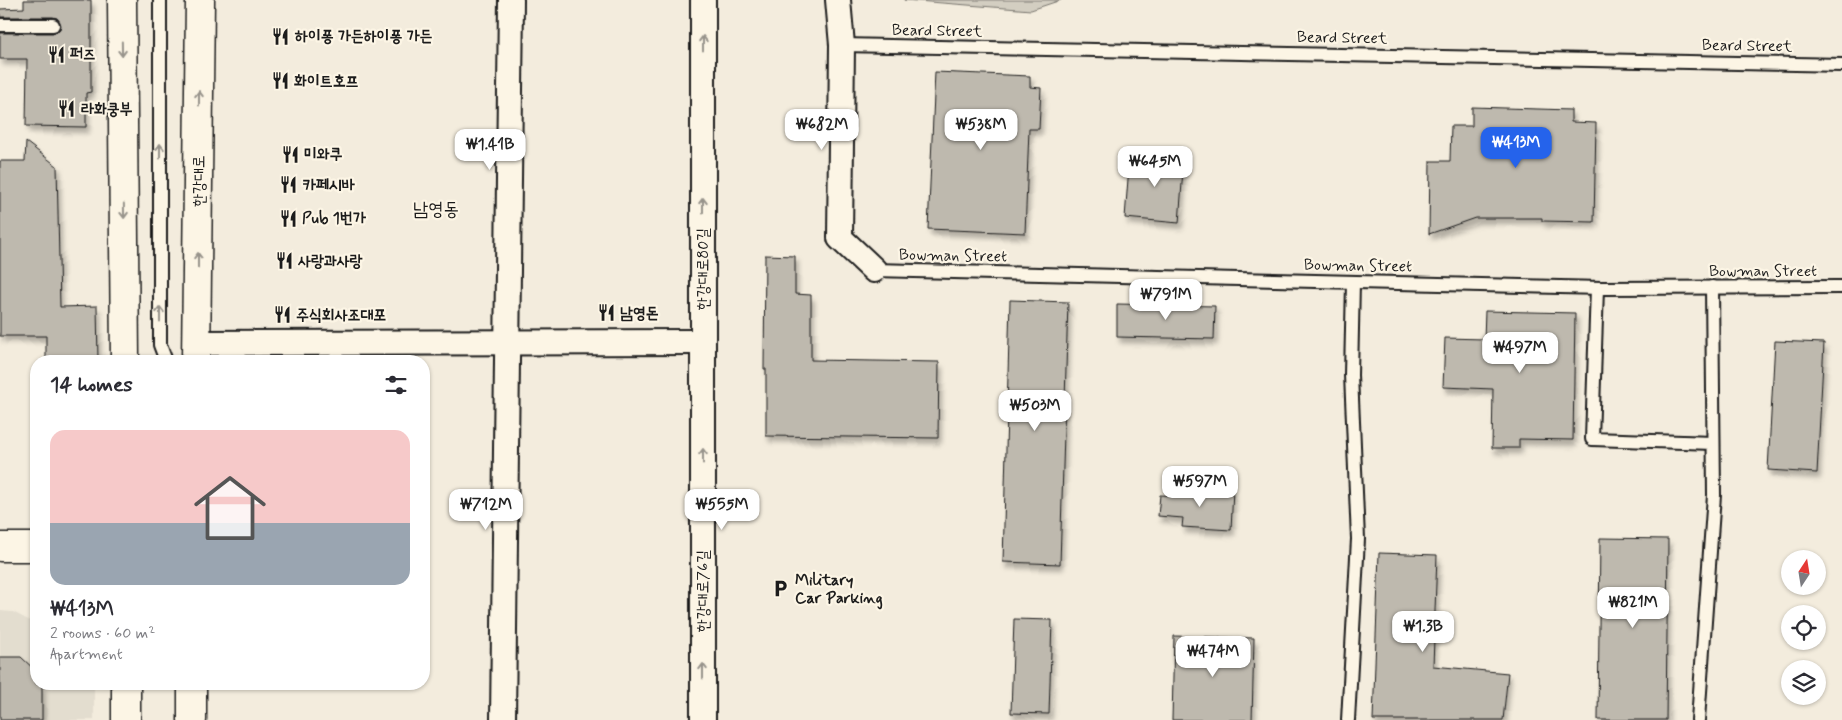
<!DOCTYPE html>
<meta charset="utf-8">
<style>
:root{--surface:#fff;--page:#f2f2f3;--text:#2b2b33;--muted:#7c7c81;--line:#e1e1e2;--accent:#2563eb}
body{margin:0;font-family:Mynerve,"Poor Story",sans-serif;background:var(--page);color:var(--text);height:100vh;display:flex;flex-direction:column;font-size:19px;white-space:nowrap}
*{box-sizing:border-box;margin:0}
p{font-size:16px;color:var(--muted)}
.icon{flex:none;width:28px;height:28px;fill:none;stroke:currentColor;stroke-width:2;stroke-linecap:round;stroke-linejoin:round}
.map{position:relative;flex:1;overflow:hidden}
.side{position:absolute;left:30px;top:355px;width:400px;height:335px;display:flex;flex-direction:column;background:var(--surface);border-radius:20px;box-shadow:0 1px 4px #0004}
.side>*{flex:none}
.needle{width:32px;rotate:12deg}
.tools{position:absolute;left:1781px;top:550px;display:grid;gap:10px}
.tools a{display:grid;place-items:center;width:45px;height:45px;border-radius:50%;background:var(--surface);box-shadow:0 1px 4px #0004;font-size:25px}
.price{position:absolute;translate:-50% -42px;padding:0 11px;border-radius:10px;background:#fff;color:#222;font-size:16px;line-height:32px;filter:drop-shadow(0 1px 2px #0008)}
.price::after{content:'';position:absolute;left:50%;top:30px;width:15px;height:11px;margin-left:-8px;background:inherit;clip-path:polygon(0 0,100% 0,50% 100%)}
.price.selected{background:var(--accent);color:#fff}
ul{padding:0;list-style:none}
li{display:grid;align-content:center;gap:10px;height:265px;padding:0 20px}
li+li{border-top:1px solid var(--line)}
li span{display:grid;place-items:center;height:155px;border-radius:15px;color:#555}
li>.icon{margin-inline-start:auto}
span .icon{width:90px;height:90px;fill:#fffc;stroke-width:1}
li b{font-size:21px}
h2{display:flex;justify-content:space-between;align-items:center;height:60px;padding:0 20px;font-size:21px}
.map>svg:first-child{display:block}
.built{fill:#e3ddcf}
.green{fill:#d3cec1;stroke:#78756e}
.building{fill:#beb9ae;stroke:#1c1c1c;filter:url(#shadow)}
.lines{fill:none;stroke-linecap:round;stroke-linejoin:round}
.service-casing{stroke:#1c1c1c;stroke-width:16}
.minor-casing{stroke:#1c1c1c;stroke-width:28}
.secondary-casing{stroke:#1c1c1c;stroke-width:31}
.primary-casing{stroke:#1c1c1c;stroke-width:31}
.service{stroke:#fcf5e5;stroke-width:12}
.minor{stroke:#fcf5e5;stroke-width:24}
.secondary{stroke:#fcf5e5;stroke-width:28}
.primary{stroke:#fcf5e5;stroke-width:28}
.oneway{stroke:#97938b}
.labels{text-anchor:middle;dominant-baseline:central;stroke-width:4.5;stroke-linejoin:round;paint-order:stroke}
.street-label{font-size:16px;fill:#1c1c1c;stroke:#fcf5e5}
.poi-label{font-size:16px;font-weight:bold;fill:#1c1c1c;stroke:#fcf5e5;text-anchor:start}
.quarter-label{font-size:19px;fill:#1c1c1c;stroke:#fcf5e5}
</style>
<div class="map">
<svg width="1842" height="720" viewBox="0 0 1842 720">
<defs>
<filter id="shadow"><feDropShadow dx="3" dy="5.5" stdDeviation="2.5" flood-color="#0004"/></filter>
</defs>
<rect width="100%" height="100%" fill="#f3ecdd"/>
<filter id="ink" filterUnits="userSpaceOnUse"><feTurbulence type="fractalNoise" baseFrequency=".02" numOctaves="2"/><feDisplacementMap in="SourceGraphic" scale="10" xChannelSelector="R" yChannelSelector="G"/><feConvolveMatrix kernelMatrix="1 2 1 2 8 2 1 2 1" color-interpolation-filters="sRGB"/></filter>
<g filter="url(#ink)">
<!-- built -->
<polygon class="built" points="0,611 13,612 36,624 36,684 94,684 94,720 0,720"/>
<!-- green -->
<polygon class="green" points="904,0 1061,0 1031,10"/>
<!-- building -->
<g class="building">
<polygon points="24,0 91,0 91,92 86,93 86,127 26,126 27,59 0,59 0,33 53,33 60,29 61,25 57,18 53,17 0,17 0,9 24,8"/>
<polygon points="935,72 1030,76 1030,87 1041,88 1039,129 1029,129 1025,233 928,229"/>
<polygon points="1472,107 1571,110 1571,122 1596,123 1594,222 1542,221 1542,218 1475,218 1429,234 1430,161 1450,161 1451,126 1472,126"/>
<polygon points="26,142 57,166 60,307 97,306 98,361 46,361 46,336 0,336 0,161 25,161"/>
<polygon points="1130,153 1184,156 1179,223 1125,218"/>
<polygon points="765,255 795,256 795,294 811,295 811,360 939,362 938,438 766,436 766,369 764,369"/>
<polygon points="1010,300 1068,302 1060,564 1003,562"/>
<polygon points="1117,304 1215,306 1214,339 1117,337"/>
<polygon points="1485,311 1575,313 1573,440 1519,439 1519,448 1492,448 1493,389 1443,387 1445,338 1484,339"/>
<polygon points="1775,341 1824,343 1817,473 1768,470"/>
<polygon points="1183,486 1233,489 1231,530 1182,527 1183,518 1158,516 1160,495 1183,496"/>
<polygon points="1600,538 1668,539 1666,720 1598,720"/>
<polygon points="1379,553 1437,555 1433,666 1508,673 1503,720 1373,720"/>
<polygon points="1014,619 1052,620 1049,714 1011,713"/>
<polygon points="1174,636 1254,638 1252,720 1172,720"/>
<polygon points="0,657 21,657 36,671 36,684 42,684 42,720 0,720"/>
</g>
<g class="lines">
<defs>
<g id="service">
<polyline points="160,0 160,345 166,361"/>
<polyline points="0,25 53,25"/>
<polyline points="842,45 1842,65"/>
<polyline points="874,270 1602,288 1842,287"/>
<polyline points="1597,288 1592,439 1713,443"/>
<polyline points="1348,720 1358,539 1351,375 1353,282"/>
<polyline points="1698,720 1714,495 1712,287"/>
</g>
<g id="minor">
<polyline points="703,0 703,720"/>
<polyline points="838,0 842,45 840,238 874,270"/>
<polyline points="197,343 703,342"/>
<polyline points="503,720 511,0"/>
</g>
<polyline id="secondary" points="0,547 36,547"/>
<g id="primary">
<polyline points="122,0 125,361"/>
<polyline points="196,361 200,0"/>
<polyline points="126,684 126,720"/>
<polyline points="192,684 192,720"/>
</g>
</defs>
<!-- service casing -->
<use href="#service" class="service-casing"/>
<!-- minor casing -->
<use href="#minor" class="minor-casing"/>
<!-- secondary casing -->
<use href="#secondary" class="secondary-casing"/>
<!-- primary casing -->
<use href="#primary" class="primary-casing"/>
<!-- service -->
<use href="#service" class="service"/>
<!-- minor -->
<use href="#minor" class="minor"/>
<!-- secondary -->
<use href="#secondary" class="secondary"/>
<!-- primary -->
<use href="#primary" class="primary"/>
</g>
<!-- one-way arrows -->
<defs><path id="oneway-shaft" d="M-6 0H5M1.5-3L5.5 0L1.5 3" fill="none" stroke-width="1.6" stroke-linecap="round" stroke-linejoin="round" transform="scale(1.25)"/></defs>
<g class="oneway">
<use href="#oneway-shaft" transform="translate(703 43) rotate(-90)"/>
<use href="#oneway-shaft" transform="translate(122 49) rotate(89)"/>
<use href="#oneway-shaft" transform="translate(199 98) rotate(-90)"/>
<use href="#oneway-shaft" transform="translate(160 151) rotate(-90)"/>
<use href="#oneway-shaft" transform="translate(703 205) rotate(-90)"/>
<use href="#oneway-shaft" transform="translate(124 211) rotate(89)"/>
<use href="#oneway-shaft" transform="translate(198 260) rotate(-90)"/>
<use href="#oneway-shaft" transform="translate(160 314) rotate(-90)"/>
<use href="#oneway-shaft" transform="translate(703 456) rotate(-90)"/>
<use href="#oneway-shaft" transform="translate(703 671) rotate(-90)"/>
</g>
</g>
<!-- icons -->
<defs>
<symbol id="restaurant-bare" viewBox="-9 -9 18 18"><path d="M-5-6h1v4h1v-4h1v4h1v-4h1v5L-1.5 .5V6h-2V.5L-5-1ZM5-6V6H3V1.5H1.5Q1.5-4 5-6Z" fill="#1c1c1c" stroke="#fcf5e5" stroke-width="2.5" paint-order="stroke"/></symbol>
<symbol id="parking-bare" viewBox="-9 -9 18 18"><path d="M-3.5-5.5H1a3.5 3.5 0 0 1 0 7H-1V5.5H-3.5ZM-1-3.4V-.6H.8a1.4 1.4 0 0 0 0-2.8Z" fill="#1c1c1c" stroke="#fcf5e5" stroke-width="2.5" paint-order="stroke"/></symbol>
</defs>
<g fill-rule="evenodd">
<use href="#restaurant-bare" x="268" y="24" width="25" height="25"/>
<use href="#restaurant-bare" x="44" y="42" width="25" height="25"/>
<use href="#restaurant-bare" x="268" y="68" width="25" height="25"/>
<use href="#restaurant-bare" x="54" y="96" width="25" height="25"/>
<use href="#restaurant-bare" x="278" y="142" width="25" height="25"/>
<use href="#restaurant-bare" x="276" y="172" width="25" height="25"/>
<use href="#restaurant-bare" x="276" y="206" width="25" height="25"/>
<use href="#restaurant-bare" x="272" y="248" width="25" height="25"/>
<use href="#restaurant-bare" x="594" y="300" width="25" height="25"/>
<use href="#restaurant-bare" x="270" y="302" width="25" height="25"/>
<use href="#parking-bare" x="768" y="576" width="25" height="25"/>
</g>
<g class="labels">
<!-- street labels -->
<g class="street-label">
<text transform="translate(937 31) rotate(1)">Beard Street</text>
<text transform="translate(1342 38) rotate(1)">Beard Street</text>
<text transform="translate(1747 46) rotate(1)">Beard Street</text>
<text transform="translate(199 181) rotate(-90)">한강대로</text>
<text transform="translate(953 256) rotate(1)">Bowman Street</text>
<text transform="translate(1358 266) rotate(1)">Bowman Street</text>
<text transform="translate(703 269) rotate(-90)">한강대로80길</text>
<text x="1763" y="271">Bowman Street</text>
<text transform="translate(703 591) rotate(-90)">한강대로76길</text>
</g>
<!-- poi labels -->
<g class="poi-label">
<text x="295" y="36">하이퐁 가든하이퐁 가든</text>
<text x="70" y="54">퍼즈</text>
<text x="294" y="81">화이트호프</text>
<text x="81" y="109">라화쿵부</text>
<text x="304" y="154">미와쿠</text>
<text x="303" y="185">카페시바</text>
<text x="302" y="218">Pub 1번가</text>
<text x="298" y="261">사랑과사랑</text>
<text x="620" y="313">남영돈</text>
<text x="296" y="315">주식회사조대포</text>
<text x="795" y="580">Military<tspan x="795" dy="18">Car Parking</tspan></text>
</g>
<!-- quarter labels -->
<g class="quarter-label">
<text x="436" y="209">남영동</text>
</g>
</g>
</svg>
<div class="tools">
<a><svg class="needle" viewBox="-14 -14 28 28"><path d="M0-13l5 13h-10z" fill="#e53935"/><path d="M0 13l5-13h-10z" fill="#7c7c81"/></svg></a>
<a><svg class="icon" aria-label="locate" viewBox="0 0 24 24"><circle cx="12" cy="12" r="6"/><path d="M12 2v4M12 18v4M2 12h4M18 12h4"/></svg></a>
<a><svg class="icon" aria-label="layers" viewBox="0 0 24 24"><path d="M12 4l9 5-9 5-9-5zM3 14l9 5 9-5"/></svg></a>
</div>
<b class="price" style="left:822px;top:151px">₩682M</b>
<b class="price" style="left:981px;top:151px">₩538M</b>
<b class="price selected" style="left:1516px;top:169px">₩413M</b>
<b class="price" style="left:490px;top:171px">₩1.41B</b>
<b class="price" style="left:1155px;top:188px">₩645M</b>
<b class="price" style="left:1166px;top:321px">₩791M</b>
<b class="price" style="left:1520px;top:374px">₩497M</b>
<b class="price" style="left:1035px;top:432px">₩503M</b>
<b class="price" style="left:1200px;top:508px">₩597M</b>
<b class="price" style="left:486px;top:531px">₩712M</b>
<b class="price" style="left:722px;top:531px">₩555M</b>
<b class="price" style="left:1633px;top:629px">₩821M</b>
<b class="price" style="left:1423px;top:653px">₩1.3B</b>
<b class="price" style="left:1213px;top:678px">₩474M</b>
<section class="side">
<h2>14 homes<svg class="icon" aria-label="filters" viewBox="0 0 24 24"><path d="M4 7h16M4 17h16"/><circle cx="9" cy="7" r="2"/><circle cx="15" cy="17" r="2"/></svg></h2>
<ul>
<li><span style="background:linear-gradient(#f6c9c9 60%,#9aa5b1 0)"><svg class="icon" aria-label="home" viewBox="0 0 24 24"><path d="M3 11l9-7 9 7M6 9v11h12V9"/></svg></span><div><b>₩413M</b><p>2 rooms · 60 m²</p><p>Apartment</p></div></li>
</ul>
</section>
</div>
